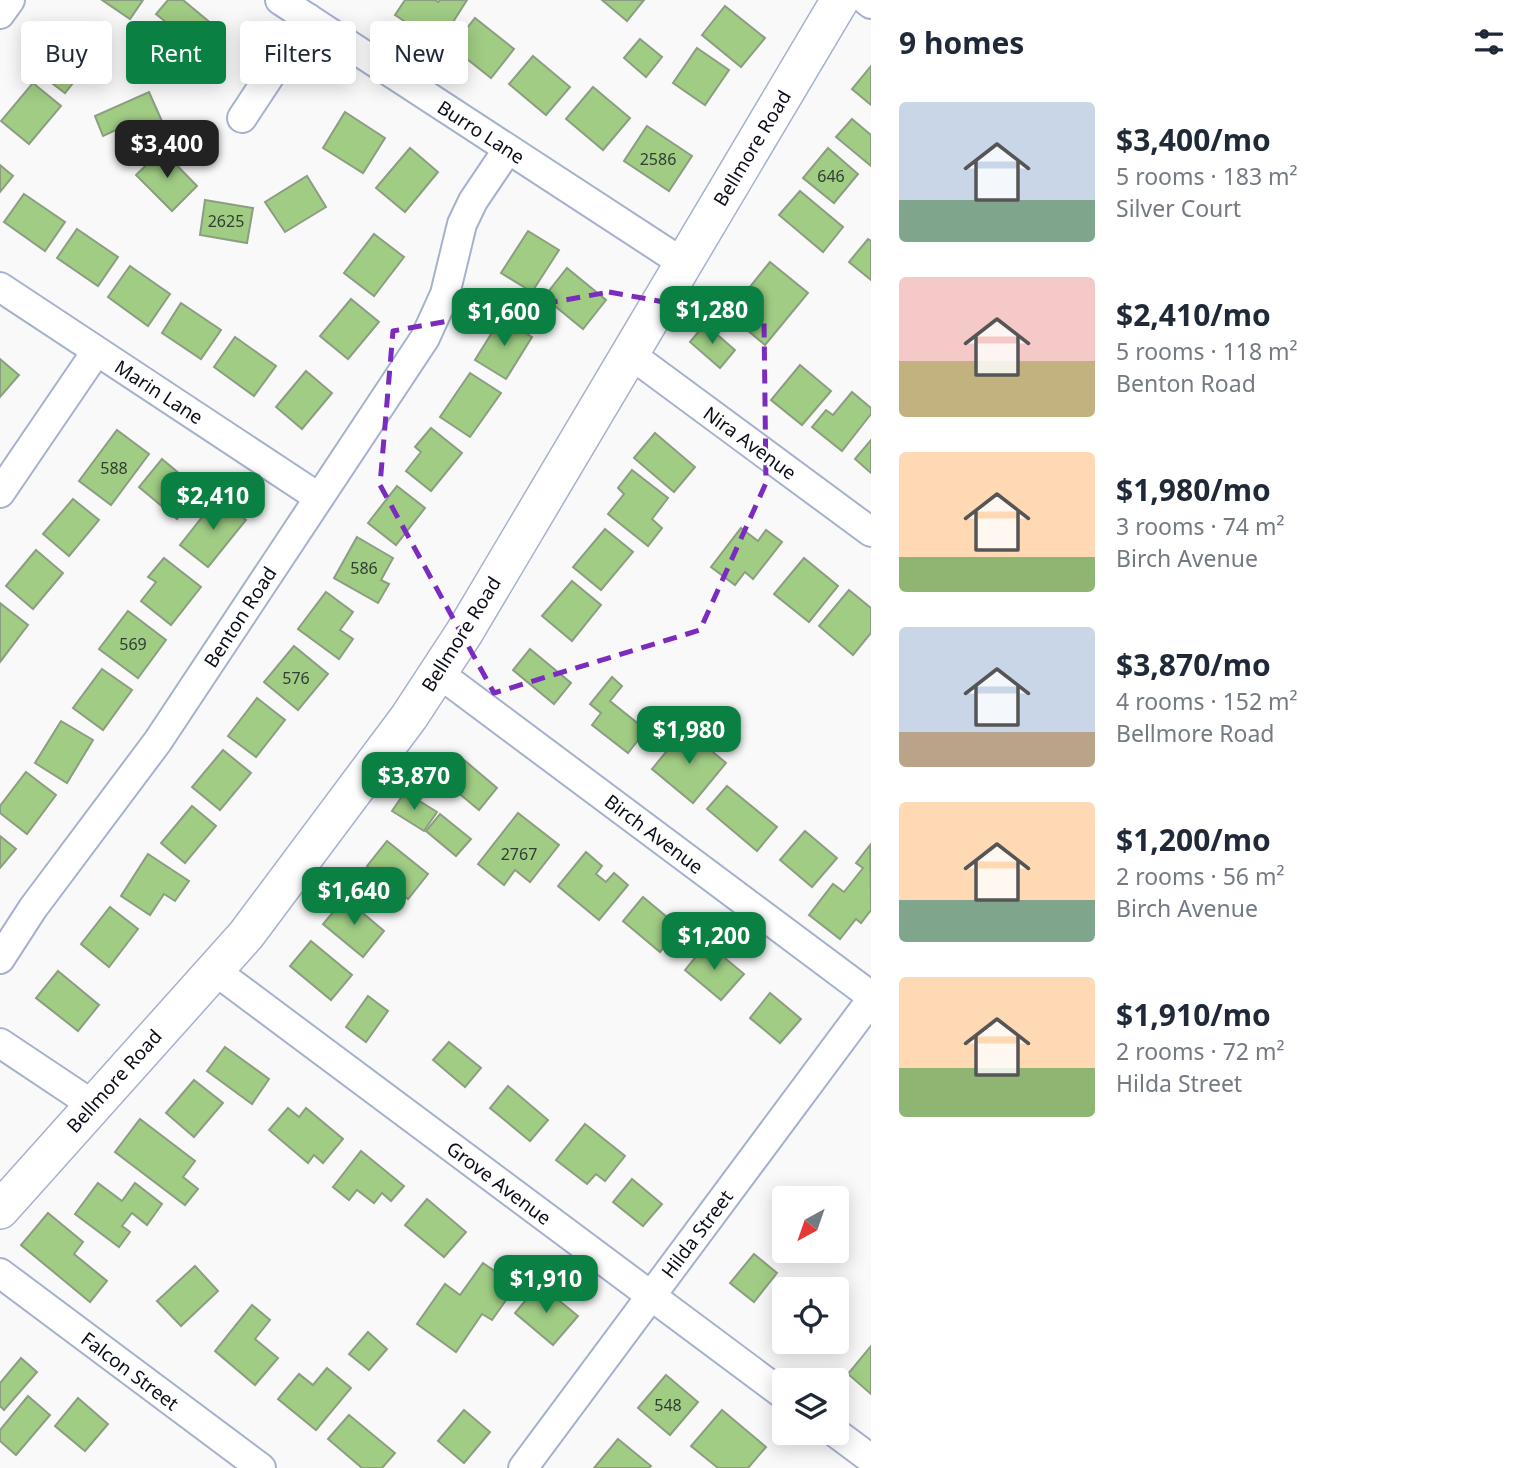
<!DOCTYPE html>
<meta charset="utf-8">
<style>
:root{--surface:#fff;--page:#f2f2f3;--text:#1f2937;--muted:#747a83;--accent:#0b8043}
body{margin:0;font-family:"Noto Sans",sans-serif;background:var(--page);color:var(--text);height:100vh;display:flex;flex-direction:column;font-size:26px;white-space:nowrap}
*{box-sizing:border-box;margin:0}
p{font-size:23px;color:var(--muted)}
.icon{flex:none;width:38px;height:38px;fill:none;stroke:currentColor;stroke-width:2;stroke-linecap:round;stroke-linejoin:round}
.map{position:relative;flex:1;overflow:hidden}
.details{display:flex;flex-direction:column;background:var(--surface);width:665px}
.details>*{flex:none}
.top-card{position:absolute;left:21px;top:21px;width:665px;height:63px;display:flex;gap:14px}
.needle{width:46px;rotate:220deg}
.tools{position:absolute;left:772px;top:1186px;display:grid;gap:14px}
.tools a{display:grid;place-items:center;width:77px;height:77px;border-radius:7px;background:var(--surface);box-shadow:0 4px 18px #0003;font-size:35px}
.price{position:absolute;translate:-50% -60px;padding:0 16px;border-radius:14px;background:var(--accent);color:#fff;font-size:23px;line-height:46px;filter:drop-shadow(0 2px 4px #0008)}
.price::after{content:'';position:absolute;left:50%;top:42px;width:21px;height:16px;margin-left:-10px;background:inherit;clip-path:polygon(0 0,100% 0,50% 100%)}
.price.on{background:#222;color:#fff}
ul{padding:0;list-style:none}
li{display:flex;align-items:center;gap:21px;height:175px;padding:0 28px}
li span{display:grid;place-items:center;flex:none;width:196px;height:140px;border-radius:7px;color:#555}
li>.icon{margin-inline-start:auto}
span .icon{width:84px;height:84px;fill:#fffc;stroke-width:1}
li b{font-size:30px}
h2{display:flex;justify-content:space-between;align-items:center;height:84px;padding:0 28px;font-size:30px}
.tag{padding:0 24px;border-radius:7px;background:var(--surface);box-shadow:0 4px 18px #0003;font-size:24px;line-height:63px}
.tag.on{background:var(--accent);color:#fff}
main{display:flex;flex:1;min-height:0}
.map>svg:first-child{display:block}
.building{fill:#a0cc84;stroke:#8c9e81;stroke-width:2}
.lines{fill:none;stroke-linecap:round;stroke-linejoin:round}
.minor-casing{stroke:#a6b1d0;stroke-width:32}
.major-casing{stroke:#a6b1d0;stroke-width:40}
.minor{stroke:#fff;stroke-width:28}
.major{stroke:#fff;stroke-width:37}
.marked{fill:none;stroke:#7b2cbf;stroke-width:5;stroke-dasharray:14 9;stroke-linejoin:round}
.labels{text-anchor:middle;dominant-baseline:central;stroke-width:5;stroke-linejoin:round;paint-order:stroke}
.number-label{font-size:16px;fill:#303e34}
.street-label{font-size:19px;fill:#0b0e19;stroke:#fff}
</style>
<main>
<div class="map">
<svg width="871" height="1468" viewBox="0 0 871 1468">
<rect width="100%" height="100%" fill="#f9f9f9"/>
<!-- building -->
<g class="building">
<polygon points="102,0 143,0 130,19"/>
<polygon points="168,0 183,0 213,25 181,64 153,40 167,23 156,14"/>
<polygon points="405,0 435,0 438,2 440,0 467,0 439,44 395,15"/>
<polygon points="602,0 644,0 627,21"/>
<polygon points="725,6 765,38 741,67 702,35"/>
<polygon points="475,18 514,49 491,78 452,47"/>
<polygon points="67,31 96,54 65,93 36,71"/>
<polygon points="640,39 662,57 646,77 624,58"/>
<polygon points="697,48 729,70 705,105 673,83"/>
<polygon points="533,56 570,87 546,115 509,84"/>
<polygon points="871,66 871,105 852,89"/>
<polygon points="33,83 61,106 29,144 1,121"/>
<polygon points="593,87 630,118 603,150 566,119"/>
<polygon points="149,92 169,137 139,151 127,125 103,136 95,116"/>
<polygon points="345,112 385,138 363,173 323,148"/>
<polygon points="852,119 871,135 871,166 836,137"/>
<polygon points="647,126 692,156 669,191 624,161"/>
<polygon points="410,148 438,172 405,212 376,188"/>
<polygon points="828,148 858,174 834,203 803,178"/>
<polygon points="162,150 197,186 172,211 136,175"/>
<polygon points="0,165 13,176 0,192"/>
<polygon points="307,176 326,207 285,232 265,202"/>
<polygon points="800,191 843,227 823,252 779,215"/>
<polygon points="24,194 65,222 45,251 4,222"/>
<polygon points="205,200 253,208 247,243 200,235"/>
<polygon points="77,229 118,257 98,286 57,258"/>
<polygon points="528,231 559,250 532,292 501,273"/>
<polygon points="374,234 404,257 374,296 344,273"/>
<polygon points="868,239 871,241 871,280 849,262"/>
<polygon points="770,262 808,293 765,345 728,314"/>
<polygon points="130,266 170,294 148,326 108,297"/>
<polygon points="567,268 606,300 583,329 544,297"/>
<polygon points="351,299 379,322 348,359 320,336"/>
<polygon points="181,303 221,330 201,359 162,333"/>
<polygon points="501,318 532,337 506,379 475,360"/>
<polygon points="705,324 735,350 720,368 690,342"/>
<polygon points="235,337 276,366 254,396 214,367"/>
<polygon points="0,359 19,375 0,397"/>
<polygon points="800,365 831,391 802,425 771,400"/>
<polygon points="306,371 332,393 302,429 276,407"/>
<polygon points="470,373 501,393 470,437 440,417"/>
<polygon points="852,392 871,408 871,414 842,451 812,427 826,410 833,415"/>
<polygon points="431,428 462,453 431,491 406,471 421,452 415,447"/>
<polygon points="117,430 149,454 111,505 79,481"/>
<polygon points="655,433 695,467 674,492 634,458"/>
<polygon points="871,440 871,473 855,459"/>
<polygon points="162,459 200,491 177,519 139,487"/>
<polygon points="632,470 668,498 652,519 662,528 648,546 608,514 624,494 618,488"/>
<polygon points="397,486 425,508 396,545 368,523"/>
<polygon points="218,497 246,520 208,567 180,545"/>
<polygon points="73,499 99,520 69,556 43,534"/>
<polygon points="741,528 758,541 766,530 782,542 753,579 745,572 735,585 711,567"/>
<polygon points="605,529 633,552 601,590 573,567"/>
<polygon points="357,537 393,558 381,580 389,584 378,603 334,578"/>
<polygon points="36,550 63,573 33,609 6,586"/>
<polygon points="164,558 201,587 171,625 141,601 156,582 148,577"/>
<polygon points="804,558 838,586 809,622 774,594"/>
<polygon points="572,581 601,605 572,641 542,616"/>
<polygon points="849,590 871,608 871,633 853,655 819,626"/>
<polygon points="326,592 353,612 340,630 353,639 339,659 298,629"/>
<polygon points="0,603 28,625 0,662"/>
<polygon points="128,611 166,640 138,678 99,649"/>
<polygon points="294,646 328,674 298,710 264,682"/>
<polygon points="530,649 571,683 554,704 513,670"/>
<polygon points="102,669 132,690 103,730 73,708"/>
<polygon points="612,677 622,686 610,701 646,730 628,753 592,725 601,713 590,704"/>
<polygon points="257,698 285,720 256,757 228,736"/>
<polygon points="61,721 93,740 67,783 35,763"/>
<polygon points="685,729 726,763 693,803 652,769"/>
<polygon points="223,750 251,773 220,810 192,787"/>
<polygon points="457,754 497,788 479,810 438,776"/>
<polygon points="26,772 56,795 27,834 0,813 0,806"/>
<polygon points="727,786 777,827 757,851 707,809"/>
<polygon points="405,792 437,812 424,831 392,811"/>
<polygon points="192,806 216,826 185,863 161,843"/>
<polygon points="518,813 559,845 530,882 515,870 504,885 478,864"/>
<polygon points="440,814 471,839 456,856 426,831"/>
<polygon points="805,831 837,858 812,887 780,860"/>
<polygon points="0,836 16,849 0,868"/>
<polygon points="387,841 428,874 408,899 367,866"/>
<polygon points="870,845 871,910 861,923 856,919 840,939 809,915 833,884 844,892 863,868 856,863"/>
<polygon points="586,852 602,866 596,874 606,882 614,873 628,885 599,920 558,886"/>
<polygon points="148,854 189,881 175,901 164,894 150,915 121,896"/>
<polygon points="643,897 680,928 660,952 623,921"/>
<polygon points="345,898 384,931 363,957 323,924"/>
<polygon points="110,907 138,929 109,967 81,944"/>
<polygon points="311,941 352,975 331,1000 290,966"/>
<polygon points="707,943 744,974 721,1000 685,970"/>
<polygon points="58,971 99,1005 78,1031 36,998"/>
<polygon points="770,993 801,1019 780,1043 750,1018"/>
<polygon points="368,996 388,1011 366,1042 346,1027"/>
<polygon points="449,1042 481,1068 465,1087 433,1060"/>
<polygon points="225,1047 269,1079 252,1104 207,1071"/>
<polygon points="194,1080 223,1103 194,1137 166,1113"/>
<polygon points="508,1086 548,1120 530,1141 490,1108"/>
<polygon points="288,1108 299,1117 306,1108 343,1139 323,1163 314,1155 308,1163 269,1130"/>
<polygon points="140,1119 195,1161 183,1177 198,1189 185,1205 115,1152"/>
<polygon points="585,1124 625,1156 605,1181 596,1174 587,1184 556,1160"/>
<polygon points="361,1151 404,1186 391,1201 382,1193 374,1203 357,1190 349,1200 333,1187"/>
<polygon points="632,1179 662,1204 643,1226 613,1202"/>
<polygon points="98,1183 122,1201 135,1183 162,1204 147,1225 132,1213 122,1226 130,1232 119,1247 75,1214"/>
<polygon points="427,1199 466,1232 444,1257 405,1225"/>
<polygon points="48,1213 83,1242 74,1254 107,1281 90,1302 21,1245"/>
<polygon points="754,1254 777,1273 754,1302 730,1283"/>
<polygon points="483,1263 516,1286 492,1320 482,1314 456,1352 417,1324 445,1284 460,1295"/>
<polygon points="195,1266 218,1291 181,1326 157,1301"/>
<polygon points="539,1284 578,1316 553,1345 515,1313"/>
<polygon points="252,1305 270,1320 255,1339 278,1358 255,1385 215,1351"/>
<polygon points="368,1332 387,1349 369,1370 349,1354"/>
<polygon points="871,1346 871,1394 848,1374"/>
<polygon points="21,1358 37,1372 4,1410 0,1406 0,1383"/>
<polygon points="327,1368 351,1388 316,1430 278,1399 299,1374 313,1385"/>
<polygon points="666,1375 698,1402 670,1435 638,1408"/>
<polygon points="28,1396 50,1415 16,1455 0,1441 0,1430"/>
<polygon points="78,1398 108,1424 85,1451 55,1426"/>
<polygon points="464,1410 490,1432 464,1463 438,1441"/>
<polygon points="722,1410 766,1447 748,1468 718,1468 691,1446"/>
<polygon points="349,1415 395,1453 382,1468 362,1468 328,1439"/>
<polygon points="618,1439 651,1466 649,1468 594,1468"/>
</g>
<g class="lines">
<defs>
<g id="minor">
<polyline points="280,0 683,263"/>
<polyline points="866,0 871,4"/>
<polyline points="0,14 10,0"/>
<polyline points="242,118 308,18"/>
<polyline points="0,287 318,497"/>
<polyline points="630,354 871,532"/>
<polyline points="0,493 96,352"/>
<polyline points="437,672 871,996"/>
<polyline points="0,959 33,908 158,741 425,338 445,294 462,224 473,201 508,149"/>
<polyline points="214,970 784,1395"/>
<polyline points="0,1043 93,1105"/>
<polyline points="0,1273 261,1468"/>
<polyline points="836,1433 871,1459"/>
<polyline points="523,1468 871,1000"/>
</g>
<polyline id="major" points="0,1210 246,935 409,717 464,633 840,0"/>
</defs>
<!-- minor casing -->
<use href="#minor" class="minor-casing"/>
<!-- major casing -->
<use href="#major" class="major-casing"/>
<!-- minor -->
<use href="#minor" class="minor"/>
<!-- major -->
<use href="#major" class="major"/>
</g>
<!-- marked area -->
<path class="marked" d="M 609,292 L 764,320 L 766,483 L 700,630 L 494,693 L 380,485 L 393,331 Z"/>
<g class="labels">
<!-- number labels -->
<g class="number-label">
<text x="658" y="159">2586</text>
<text x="831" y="176">646</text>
<text x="226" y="221">2625</text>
<text x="114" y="468">588</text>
<text x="364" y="568">586</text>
<text x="133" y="644">569</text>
<text x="296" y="678">576</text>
<text x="519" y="854">2767</text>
<text x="668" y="1405">548</text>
</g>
<!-- street labels -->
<g class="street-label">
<text transform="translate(481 132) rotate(33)">Burro Lane</text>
<text transform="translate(752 148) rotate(-59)">Bellmore Road</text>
<text transform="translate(159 392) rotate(33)">Marin Lane</text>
<text transform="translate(750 443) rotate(36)">Nira Avenue</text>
<text transform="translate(240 617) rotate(-57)">Benton Road</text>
<text transform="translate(461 634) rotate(-58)">Bellmore Road</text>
<text transform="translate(654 834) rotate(37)">Birch Avenue</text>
<text transform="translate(114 1081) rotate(-48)">Bellmore Road</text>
<text transform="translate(499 1183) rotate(37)">Grove Avenue</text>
<text transform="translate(697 1234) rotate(-53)">Hilda Street</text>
<text transform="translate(130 1371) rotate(37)">Falcon Street</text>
</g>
</g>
</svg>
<div class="tools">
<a><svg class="needle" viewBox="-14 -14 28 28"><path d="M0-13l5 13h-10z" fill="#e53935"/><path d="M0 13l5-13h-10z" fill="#747a83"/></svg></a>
<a><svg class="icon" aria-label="locate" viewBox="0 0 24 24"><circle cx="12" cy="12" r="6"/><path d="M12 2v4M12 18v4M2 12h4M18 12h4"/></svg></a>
<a><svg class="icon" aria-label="layers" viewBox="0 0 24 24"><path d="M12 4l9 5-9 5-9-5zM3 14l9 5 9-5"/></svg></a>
</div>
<b class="price on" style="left:167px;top:180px">$3,400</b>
<b class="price" style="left:712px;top:346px">$1,280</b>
<b class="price" style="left:504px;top:348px">$1,600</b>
<b class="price" style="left:213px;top:532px">$2,410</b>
<b class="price" style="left:689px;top:766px">$1,980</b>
<b class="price" style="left:414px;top:812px">$3,870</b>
<b class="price" style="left:354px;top:927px">$1,640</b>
<b class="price" style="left:714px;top:972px">$1,200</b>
<b class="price" style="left:546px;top:1315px">$1,910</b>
<div class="top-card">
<a class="tag">Buy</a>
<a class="tag on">Rent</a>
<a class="tag">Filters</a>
<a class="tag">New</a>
</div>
</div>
<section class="details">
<h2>9 homes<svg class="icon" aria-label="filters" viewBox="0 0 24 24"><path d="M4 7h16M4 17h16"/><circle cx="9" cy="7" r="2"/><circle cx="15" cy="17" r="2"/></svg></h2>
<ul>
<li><span style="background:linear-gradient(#c9d6e8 70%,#7fa58c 0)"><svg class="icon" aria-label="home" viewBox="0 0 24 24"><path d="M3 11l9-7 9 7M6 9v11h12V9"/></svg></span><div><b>$3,400/mo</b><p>5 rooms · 183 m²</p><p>Silver Court</p></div></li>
<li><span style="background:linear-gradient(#f6c9c9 60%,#c2b280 0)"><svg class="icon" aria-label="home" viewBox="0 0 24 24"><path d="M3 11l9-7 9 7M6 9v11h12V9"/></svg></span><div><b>$2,410/mo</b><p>5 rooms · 118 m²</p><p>Benton Road</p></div></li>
<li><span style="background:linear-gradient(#ffd9b3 75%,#8fb573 0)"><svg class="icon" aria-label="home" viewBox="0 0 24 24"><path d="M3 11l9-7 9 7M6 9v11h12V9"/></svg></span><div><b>$1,980/mo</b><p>3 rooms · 74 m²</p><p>Birch Avenue</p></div></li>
<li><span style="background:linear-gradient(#c9d6e8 75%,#b9a48a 0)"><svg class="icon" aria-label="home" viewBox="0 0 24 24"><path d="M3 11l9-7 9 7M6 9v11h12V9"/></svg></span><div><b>$3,870/mo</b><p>4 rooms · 152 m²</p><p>Bellmore Road</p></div></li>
<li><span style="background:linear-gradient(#ffd9b3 70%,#7fa58c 0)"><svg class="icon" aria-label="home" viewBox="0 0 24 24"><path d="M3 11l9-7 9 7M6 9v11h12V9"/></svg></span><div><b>$1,200/mo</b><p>2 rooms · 56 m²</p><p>Birch Avenue</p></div></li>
<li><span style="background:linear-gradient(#ffd9b3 65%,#8fb573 0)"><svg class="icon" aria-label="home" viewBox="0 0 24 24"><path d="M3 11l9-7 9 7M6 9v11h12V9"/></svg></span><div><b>$1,910/mo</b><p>2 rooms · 72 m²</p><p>Hilda Street</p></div></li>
</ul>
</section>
</main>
